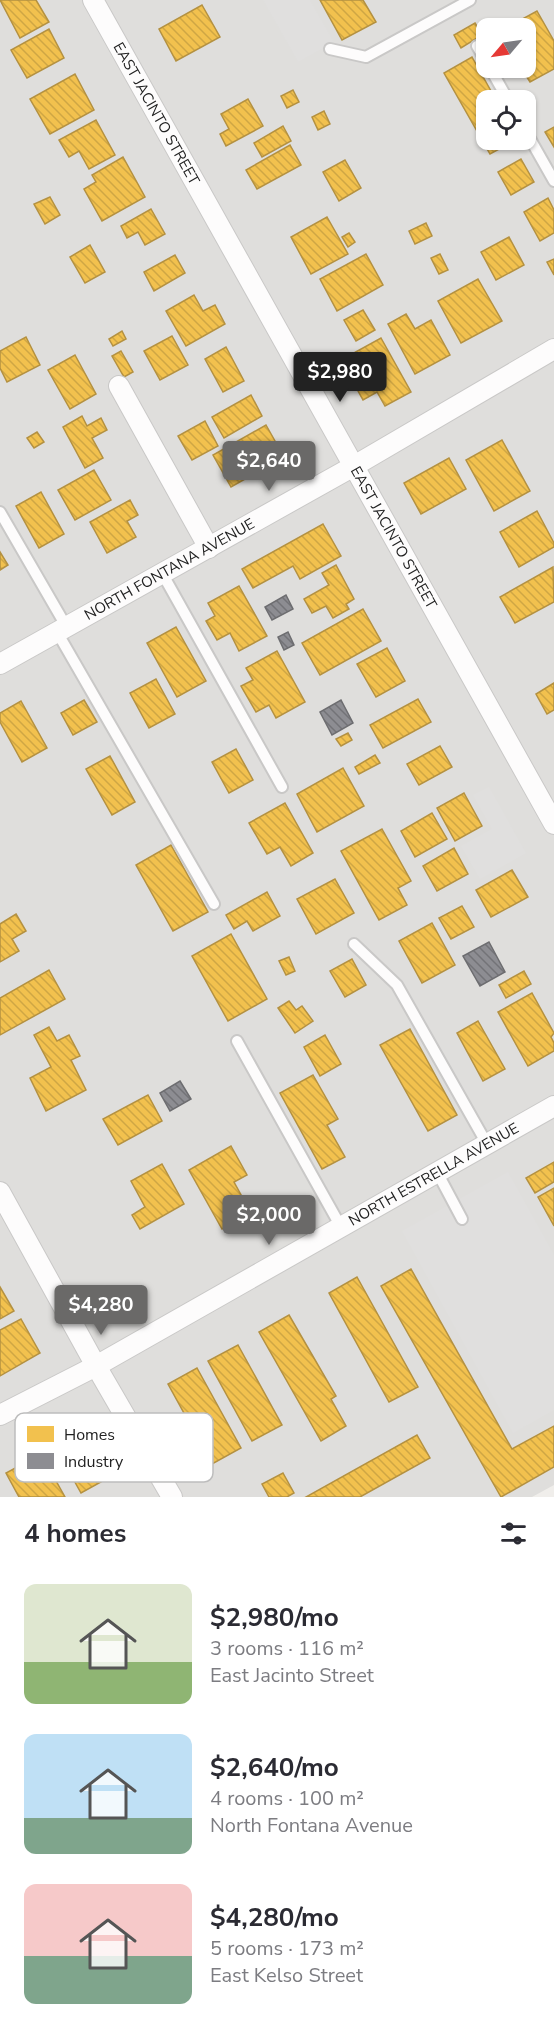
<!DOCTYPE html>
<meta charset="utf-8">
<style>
:root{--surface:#fff;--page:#f7f7f7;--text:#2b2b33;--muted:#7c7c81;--accent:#6a6968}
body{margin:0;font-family:"Nunito Sans",sans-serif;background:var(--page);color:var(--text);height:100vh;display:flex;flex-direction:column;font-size:22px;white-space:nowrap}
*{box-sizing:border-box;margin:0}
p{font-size:20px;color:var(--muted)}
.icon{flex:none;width:33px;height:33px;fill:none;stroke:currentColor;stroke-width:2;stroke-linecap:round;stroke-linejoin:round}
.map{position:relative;height:1497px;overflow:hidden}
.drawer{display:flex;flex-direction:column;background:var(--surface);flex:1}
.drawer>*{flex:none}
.needle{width:39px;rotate:241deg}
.tools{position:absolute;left:476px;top:18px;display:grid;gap:12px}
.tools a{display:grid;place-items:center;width:60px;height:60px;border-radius:12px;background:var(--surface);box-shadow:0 2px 4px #0004;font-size:30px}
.price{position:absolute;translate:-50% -51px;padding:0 14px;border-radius:6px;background:var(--accent);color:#fff;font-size:20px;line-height:39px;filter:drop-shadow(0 2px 3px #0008)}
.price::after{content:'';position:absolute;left:50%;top:36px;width:18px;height:14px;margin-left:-9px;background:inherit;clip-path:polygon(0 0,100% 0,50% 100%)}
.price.on{background:#222;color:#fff}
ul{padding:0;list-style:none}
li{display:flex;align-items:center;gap:18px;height:150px;padding:0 24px}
li span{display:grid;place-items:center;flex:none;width:168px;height:120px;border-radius:12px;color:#555}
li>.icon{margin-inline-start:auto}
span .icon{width:72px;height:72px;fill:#fffc;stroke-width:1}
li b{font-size:26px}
h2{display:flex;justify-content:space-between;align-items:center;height:72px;padding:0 24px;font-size:26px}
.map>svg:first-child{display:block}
.residential{fill:#dfdedc;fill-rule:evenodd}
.parking{fill:#e0dfde}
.homes{fill:url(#homes-back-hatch);stroke:#b49141;stroke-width:1.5}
.industry{fill:url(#industry-back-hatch);stroke:#6d6d70;stroke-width:1.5}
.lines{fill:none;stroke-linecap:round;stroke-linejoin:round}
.service-casing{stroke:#c9c8c7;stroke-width:14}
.minor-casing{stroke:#c9c8c7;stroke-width:22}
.service{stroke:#fdfcfc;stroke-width:10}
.minor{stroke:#fdfcfc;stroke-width:20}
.labels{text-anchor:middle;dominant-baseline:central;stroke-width:6;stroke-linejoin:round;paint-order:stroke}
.street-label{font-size:15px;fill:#222;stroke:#fff}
.key{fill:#fff;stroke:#bdbdbd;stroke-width:1.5}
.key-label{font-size:16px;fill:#222}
</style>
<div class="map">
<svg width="554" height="1497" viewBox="0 0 554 1497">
<defs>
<pattern id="homes-back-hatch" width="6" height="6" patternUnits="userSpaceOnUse" patternTransform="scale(1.5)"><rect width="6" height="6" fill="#f2c14e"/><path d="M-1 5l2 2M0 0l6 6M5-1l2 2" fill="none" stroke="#cfa644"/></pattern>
<pattern id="industry-back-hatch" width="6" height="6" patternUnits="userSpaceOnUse" patternTransform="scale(1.5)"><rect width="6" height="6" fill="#8d8d92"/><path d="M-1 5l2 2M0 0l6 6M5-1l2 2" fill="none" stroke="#737377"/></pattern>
</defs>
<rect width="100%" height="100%" fill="#f0eeeb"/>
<!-- residential -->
<path class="residential" d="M 0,0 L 554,0 L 554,1485 L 532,1497 L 0,1497 ZM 486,28 L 525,28 L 525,68 L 486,68 ZM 486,100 L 525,100 L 525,140 L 486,140 Z"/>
<!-- parking -->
<g class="parking">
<polygon points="263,0 310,0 334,42 298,62"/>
<polygon points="489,787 526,853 480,879 461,846 492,829 473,795"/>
<polygon points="508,1172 554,1255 554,1410 513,1433 402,1231"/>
</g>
<!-- homes -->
<g class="homes">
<polygon points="0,0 36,0 49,22 20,38"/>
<polygon points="320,0 363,0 376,22 342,40"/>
<polygon points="202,5 220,37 176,61 159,29"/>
<polygon points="537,11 554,41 554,69 530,82 521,68 525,68 525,28 506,28"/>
<polygon points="475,23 482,35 461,48 454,35"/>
<polygon points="49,29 64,58 27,78 11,50"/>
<polygon points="472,57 496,100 486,100 486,140 516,140 490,154 444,73"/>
<polygon points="75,74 94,110 50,134 30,99"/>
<polygon points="293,90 299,102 287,108 281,96"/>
<polygon points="248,99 263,126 226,146 220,134 229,129 221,114"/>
<polygon points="324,111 330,124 318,130 312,117"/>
<polygon points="96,120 115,155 89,169 79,151 69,157 59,140"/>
<polygon points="283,126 291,141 262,157 254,143"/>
<polygon points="554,127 554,147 545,132"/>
<polygon points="290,145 301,165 257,189 246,170"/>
<polygon points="123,157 145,197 102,221 84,189 96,182 92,175"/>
<polygon points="521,159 534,182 511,195 498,172"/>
<polygon points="345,160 361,188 339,201 323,172"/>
<polygon points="50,197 60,215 45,224 34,204"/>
<polygon points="548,198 554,210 554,233 540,241 524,212"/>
<polygon points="151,209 165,234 145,245 138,232 127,238 121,226"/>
<polygon points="327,217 348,254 311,274 291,237"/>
<polygon points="426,223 432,236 415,244 409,231"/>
<polygon points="349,233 355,242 348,247 342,237"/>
<polygon points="509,237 524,265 496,280 481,252"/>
<polygon points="90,245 105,272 85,283 70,257"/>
<polygon points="366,254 383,285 337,311 320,279"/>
<polygon points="440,254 448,270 439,274 431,258"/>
<polygon points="175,255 185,273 154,291 144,272"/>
<polygon points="554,259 554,275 547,262"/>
<polygon points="478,279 502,321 461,343 438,301"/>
<polygon points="194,295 203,311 215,305 225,324 186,346 166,311"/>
<polygon points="363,310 375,330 356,341 344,320"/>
<polygon points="406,314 415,329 431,320 450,355 415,374 388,324"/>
<polygon points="122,331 126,339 113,346 109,339"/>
<polygon points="172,336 188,365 160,380 144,351"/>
<polygon points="26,337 40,365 7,382 0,368 0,351"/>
<polygon points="381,338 411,392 385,406 377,392 363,400 341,360"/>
<polygon points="226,347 244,381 223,392 205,359"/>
<polygon points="121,351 133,372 124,377 112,356"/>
<polygon points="75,355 96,394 70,409 48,370"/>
<polygon points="251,395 262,416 224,438 212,417"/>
<polygon points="82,416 87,426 101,418 107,430 92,438 103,458 85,468 63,427"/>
<polygon points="205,421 218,446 192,460 178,436"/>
<polygon points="266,425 284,457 231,487 213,455"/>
<polygon points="37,432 44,442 34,448 27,438"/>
<polygon points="502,440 530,491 494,511 466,460"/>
<polygon points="449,458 466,489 421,514 404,483"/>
<polygon points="94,470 111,500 75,520 58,490"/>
<polygon points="41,492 64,534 39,548 16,506"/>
<polygon points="130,500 138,515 127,521 136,537 107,553 90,522"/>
<polygon points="537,511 554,543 554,547 519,567 500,532"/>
<polygon points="323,524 341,556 300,579 293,566 253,588 242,569"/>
<polygon points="0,552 8,565 0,570"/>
<polygon points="336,565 354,599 346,604 349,609 333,618 326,606 312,613 304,599 329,585 322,573"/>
<polygon points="553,567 554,602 515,623 500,597"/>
<polygon points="239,586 267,636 239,651 230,633 217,640 206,621 215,616 208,603"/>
<polygon points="363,609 381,641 320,675 302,643"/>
<polygon points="176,627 206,681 177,697 147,643"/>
<polygon points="387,648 405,681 376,697 357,664"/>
<polygon points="277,651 305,702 276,718 269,705 256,712 241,686 253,680 246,668"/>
<polygon points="156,679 175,714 149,728 130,693"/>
<polygon points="554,683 554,710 547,714 536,694"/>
<polygon points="418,699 431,722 383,748 370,725"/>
<polygon points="84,700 97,722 73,735 61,713"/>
<polygon points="21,701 47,748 22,762 0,722 0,713"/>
<polygon points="348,733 352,740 341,746 336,739"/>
<polygon points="440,746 452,767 419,785 407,764"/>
<polygon points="236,749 253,780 229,793 212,762"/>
<polygon points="375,755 380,763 359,774 355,767"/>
<polygon points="110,756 135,802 112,815 86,769"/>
<polygon points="343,768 364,806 317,832 297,794"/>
<polygon points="464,793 482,826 455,841 437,808"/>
<polygon points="285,803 313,853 291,866 280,847 267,854 249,823"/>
<polygon points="432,813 447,839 415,857 401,831"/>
<polygon points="382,829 411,881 398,888 407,905 379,920 341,851"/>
<polygon points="171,845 208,912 173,931 136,865"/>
<polygon points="454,848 468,874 437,891 423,866"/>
<polygon points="512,870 528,897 491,917 476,890"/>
<polygon points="335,879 354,913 316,934 297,899"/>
<polygon points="267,892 280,916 253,931 247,921 234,929 226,915"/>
<polygon points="462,906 474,927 451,939 439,918"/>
<polygon points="16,914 26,931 12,939 19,951 0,962 0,924"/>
<polygon points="432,923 455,965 422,983 399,941"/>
<polygon points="231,934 267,999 228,1021 192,956"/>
<polygon points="289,957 295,971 286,975 279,961"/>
<polygon points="352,959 366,985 345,997 330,971"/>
<polygon points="49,970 65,999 0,1035 0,998"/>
<polygon points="524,971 531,984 506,998 499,985"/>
<polygon points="532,993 554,1033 551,1037 554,1043 554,1051 528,1066 498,1012"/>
<polygon points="289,1001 296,1010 302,1006 313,1021 295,1033 278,1008"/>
<polygon points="478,1021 505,1069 483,1081 457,1033"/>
<polygon points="49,1027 57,1041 69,1035 80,1056 71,1060 86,1090 46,1111 30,1078 51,1067 34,1035"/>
<polygon points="410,1029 457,1115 428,1131 380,1045"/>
<polygon points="325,1035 341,1064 320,1076 304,1047"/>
<polygon points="313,1075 338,1119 327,1125 345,1157 322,1169 280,1093"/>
<polygon points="148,1095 162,1121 118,1145 103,1119"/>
<polygon points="231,1146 247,1175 234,1182 251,1213 222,1229 189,1170"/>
<polygon points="554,1162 554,1182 535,1193 526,1178"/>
<polygon points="162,1164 184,1204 140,1229 132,1215 145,1207 131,1181"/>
<polygon points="554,1188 554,1226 538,1197"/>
<polygon points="411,1269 512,1449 554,1426 554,1467 501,1497 381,1286"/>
<polygon points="357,1277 418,1387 389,1402 329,1293"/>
<polygon points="0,1287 14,1311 0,1319"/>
<polygon points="289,1315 336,1396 331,1399 346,1426 321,1441 259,1332"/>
<polygon points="21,1319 40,1353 0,1376 0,1330"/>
<polygon points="238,1345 282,1425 252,1441 208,1361"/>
<polygon points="197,1368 241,1448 212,1464 168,1384"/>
<polygon points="94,1427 119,1472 81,1493 56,1448"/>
<polygon points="417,1435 430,1458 360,1497 306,1497"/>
<polygon points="41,1454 65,1497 19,1497 6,1473"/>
<polygon points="283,1473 294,1493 287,1497 269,1497 262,1484"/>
</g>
<!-- industry -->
<g class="industry">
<polygon points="286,595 293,609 272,620 265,607"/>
<polygon points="288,632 294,645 284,650 278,637"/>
<polygon points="341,700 353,723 332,735 320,712"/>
<polygon points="489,942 505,972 480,986 463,956"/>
<polygon points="180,1081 191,1099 170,1111 160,1093"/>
</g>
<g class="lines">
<defs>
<g id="service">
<polyline points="477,46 486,61"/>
<polyline points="330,49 366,57 470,0"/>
<polyline points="490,68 508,100"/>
<polyline points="525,130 554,181"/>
<polyline points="0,512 66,626"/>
<polyline points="162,573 282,787"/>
<polyline points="57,632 214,904"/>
<polyline points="354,944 397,985 487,1144"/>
<polyline points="237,1041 341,1227"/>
<polyline points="437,1172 462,1219"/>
</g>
<g id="minor">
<path id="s1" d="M 93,0 L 554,824"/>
<polyline points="119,386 209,548"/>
<path id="s2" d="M 0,664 L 354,466 L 554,349"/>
<polyline points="0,1192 96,1366 172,1497"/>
<path id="s3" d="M 0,1415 L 96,1366 L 554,1106"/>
</g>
</defs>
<!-- service casing -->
<use href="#service" class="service-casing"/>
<!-- minor casing -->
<use href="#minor" class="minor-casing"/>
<!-- service -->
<use href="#service" class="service"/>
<!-- minor -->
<use href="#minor" class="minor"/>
</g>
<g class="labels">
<!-- street labels -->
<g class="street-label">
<text stroke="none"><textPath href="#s1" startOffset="130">EAST JACINTO STREET</textPath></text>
<text stroke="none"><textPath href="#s1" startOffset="616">EAST JACINTO STREET</textPath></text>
<text stroke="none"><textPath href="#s2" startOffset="194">NORTH FONTANA AVENUE</textPath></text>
<text stroke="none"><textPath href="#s3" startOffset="496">NORTH ESTRELLA AVENUE</textPath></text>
</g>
</g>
<!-- legend -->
<rect x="15" y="1413" width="198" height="69" rx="9" class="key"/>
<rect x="27" y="1426" width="27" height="16" fill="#f2c14e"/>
<rect x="27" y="1453" width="27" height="16" fill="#8d8d92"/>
<g class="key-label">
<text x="64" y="1440">Homes</text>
<text x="64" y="1467">Industry</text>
</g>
</svg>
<div class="tools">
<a><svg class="needle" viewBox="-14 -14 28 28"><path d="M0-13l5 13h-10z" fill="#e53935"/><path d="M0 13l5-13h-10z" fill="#7c7c81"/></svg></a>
<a><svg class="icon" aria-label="locate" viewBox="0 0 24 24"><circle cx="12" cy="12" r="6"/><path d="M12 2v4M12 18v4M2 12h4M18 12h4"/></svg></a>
</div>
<b class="price on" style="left:340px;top:403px">$2,980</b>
<b class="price" style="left:269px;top:492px">$2,640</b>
<b class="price" style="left:269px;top:1246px">$2,000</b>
<b class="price" style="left:101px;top:1336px">$4,280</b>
</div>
<section class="drawer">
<h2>4 homes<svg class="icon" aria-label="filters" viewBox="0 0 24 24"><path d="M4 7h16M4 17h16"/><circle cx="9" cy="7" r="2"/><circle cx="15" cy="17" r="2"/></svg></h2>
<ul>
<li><span style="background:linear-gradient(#dfe7d0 65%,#8fb573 0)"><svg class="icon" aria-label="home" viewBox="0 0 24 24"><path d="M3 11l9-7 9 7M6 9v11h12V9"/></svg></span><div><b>$2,980/mo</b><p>3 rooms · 116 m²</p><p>East Jacinto Street</p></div></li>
<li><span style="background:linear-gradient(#bfe0f5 70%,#7fa58c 0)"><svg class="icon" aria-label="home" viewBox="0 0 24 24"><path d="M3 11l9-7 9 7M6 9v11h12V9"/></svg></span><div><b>$2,640/mo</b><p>4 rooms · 100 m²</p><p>North Fontana Avenue</p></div></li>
<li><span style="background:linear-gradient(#f6c9c9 60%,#7fa58c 0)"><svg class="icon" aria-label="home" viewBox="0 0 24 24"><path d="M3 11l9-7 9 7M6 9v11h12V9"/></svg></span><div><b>$4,280/mo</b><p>5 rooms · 173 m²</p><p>East Kelso Street</p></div></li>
</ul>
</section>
